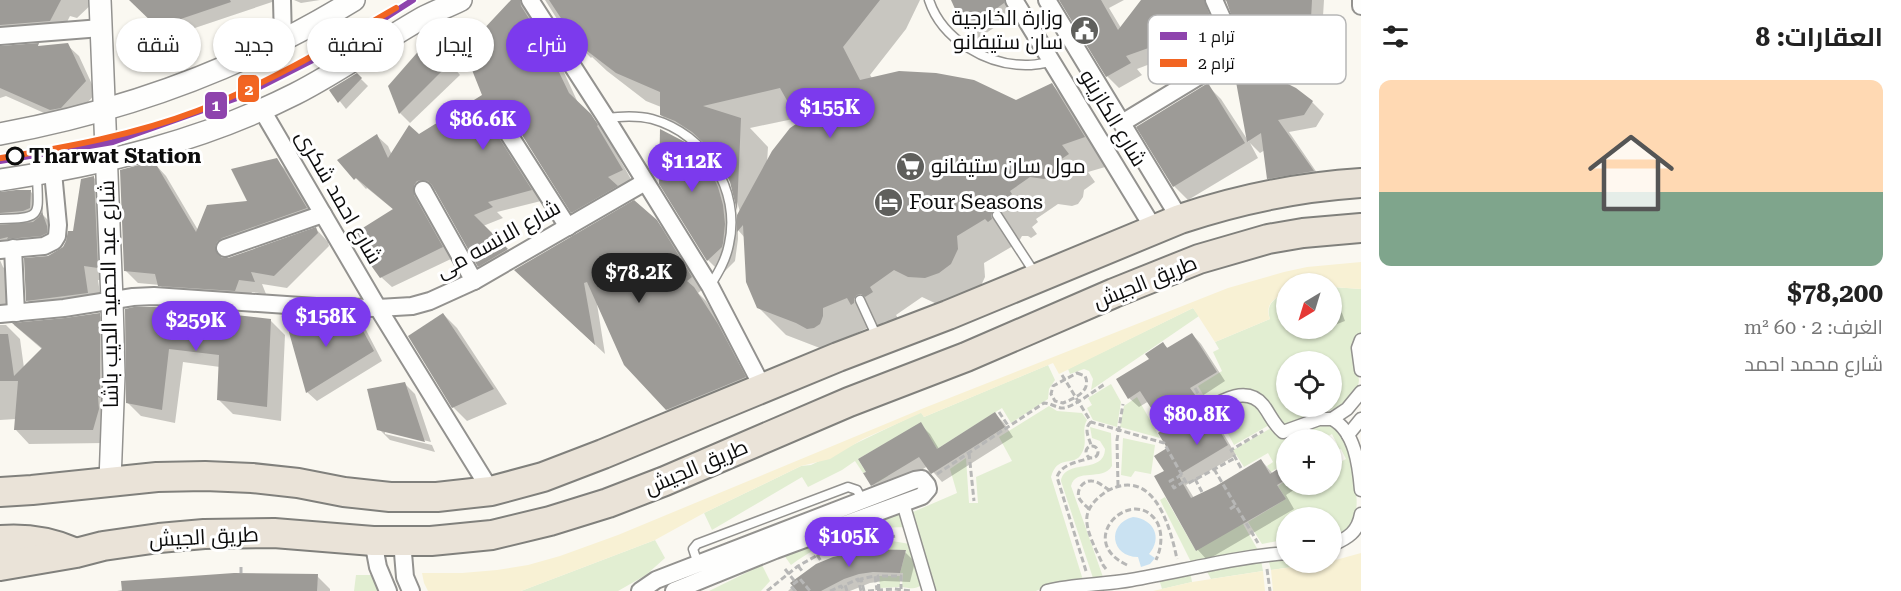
<!DOCTYPE html>
<html lang="ar">
<meta charset="utf-8">
<style>
:root{--surface:#fff;--page:#f2f2f2;--text:#222;--muted:#767676;--line:#e0e0e0;--accent:#7c3aed}
body{margin:0;font-family:"Roboto Serif",Cairo,serif;background:var(--page);color:var(--text);direction:rtl;height:100vh;display:flex;flex-direction:column;font-size:22px;white-space:nowrap}
*{box-sizing:border-box;margin:0}
p{font-size:20px;color:var(--muted)}
.icon{flex:none;width:33px;height:33px;fill:none;stroke:currentColor;stroke-width:2;stroke-linecap:round;stroke-linejoin:round}
.map{position:relative;flex:1;overflow:hidden;direction:ltr}
.panel{display:flex;flex-direction:column;background:var(--surface);width:540px}
.panel>*{flex:none}
.banner{position:absolute;left:18px;top:18px;width:570px;height:54px;direction:rtl;display:flex;gap:12px}
.needle{width:39px;rotate:218deg}
.fabs{position:absolute;left:1276px;top:273px;display:grid;gap:12px}
.fabs a{display:grid;place-items:center;width:66px;height:66px;border-radius:50%;background:var(--surface);box-shadow:0 2px 4px #0004;font-size:30px}
.price{position:absolute;translate:-50% -51px;padding:0 14px;border-radius:21px;background:var(--accent);color:#fff;font-size:20px;line-height:39px;filter:drop-shadow(0 2px 3px #0008)}
.price::after{content:'';position:absolute;left:50%;top:36px;width:18px;height:14px;margin-left:-9px;background:inherit;clip-path:polygon(0 0,100% 0,50% 100%)}
.price.current{background:#222;color:#fff}
ul{padding:0;list-style:none}
li{display:grid;align-content:center;gap:12px;height:318px;padding:0 18px}
li+li{border-top:2px solid var(--line)}
li span{display:grid;place-items:center;height:186px;border-radius:12px;color:#555}
li>.icon{margin-inline-start:auto}
span .icon{width:108px;height:108px;fill:#fffc;stroke-width:1}
li b{font-size:26px}
h2{display:flex;justify-content:space-between;align-items:center;height:72px;padding:0 18px;font-size:26px}
.tag{padding:0 21px;border-radius:27px;background:var(--surface);box-shadow:0 2px 4px #0004;font-size:21px;line-height:54px}
.tag.current{background:var(--accent);color:#fff}
main{display:flex;flex:1;min-height:0}
.map>svg:first-child{display:block}
.green{fill:#e2eed2;fill-rule:evenodd}
.sand{fill:#f8f1d4}
.water{fill:#cae2f2}
.shadow{fill:#0003;fill-rule:evenodd}
.building{fill:#9d9b97}
.lines{fill:none;stroke-linecap:round;stroke-linejoin:round}
.service-casing{stroke:#93928f;stroke-width:11}
.pedestrian-casing{stroke:#93928f;stroke-width:15}
.minor-casing{stroke:#93928f;stroke-width:20}
.tertiary-casing{stroke:#93928f;stroke-width:24}
.trunk-casing{stroke:#80807c;stroke-width:32}
.path{stroke:#b7b7b6;stroke-width:3;stroke-dasharray:6 3;stroke-linecap:butt}
.service{stroke:#fefefd;stroke-width:8}
.pedestrian{stroke:#fefefd;stroke-width:12}
.minor{stroke:#fefefd;stroke-width:16}
.tertiary{stroke:#fefefd;stroke-width:21}
.trunk{stroke:#eae3d8;stroke-width:28}
.tram-1-casing{stroke:#fff;stroke-width:10}
.tram-2-casing{stroke:#fff;stroke-width:10}
.tram-1{stroke:#8e44ad;stroke-width:6}
.tram-2{stroke:#f26522;stroke-width:6}
.stop-dot{fill:#fff;stroke:#0c0c0c;stroke-width:3}
.labels{text-anchor:middle;dominant-baseline:central;stroke-width:6;stroke-linejoin:round;paint-order:stroke}
.poi-label{font-size:21px;fill:#0c0c0c;stroke:#fff;text-anchor:start}
.street-label{font-size:21px;fill:#0c0c0c;stroke:#fff}
.stop-label{font-size:21px;font-weight:bold;fill:#0c0c0c;stroke:#fff;text-anchor:start}
.key{fill:#fff;stroke:#b6b6b6;stroke-width:1.5}
.key-label{font-size:16px;fill:#0c0c0c}
.line-badge{stroke:#fff;stroke-width:2}
.badge-label{font-size:16px;text-anchor:middle;font-weight:bold;fill:#fff}
</style>
<main>
<section class="panel">
<h2>العقارات: 8<svg class="icon" aria-label="filters" viewBox="0 0 24 24"><path d="M4 7h16M4 17h16"/><circle cx="9" cy="7" r="2"/><circle cx="15" cy="17" r="2"/></svg></h2>
<ul>
<li><span style="background:linear-gradient(#ffd9b3 60%,#7fa58c 0)"><svg class="icon" aria-label="home" viewBox="0 0 24 24"><path d="M3 11l9-7 9 7M6 9v11h12V9"/></svg></span><div><b>$78,200</b><p>الغرف: 2 · 60 m²</p><p>شارع محمد احمد</p></div></li>
</ul>
</section>
<div class="map">
<svg width="1361" height="591" viewBox="0 0 1361 591">
<rect width="100%" height="100%" fill="#faf8f1"/>
<!-- green -->
<g class="green">
<path d="M 1332,287 L 1361,289 L 1361,335 L 1353,345 L 1352,350 L 1359,380 L 1358,387 L 1345,404 L 1291,427 L 1283,426 C 1272,412 1261,391 1242,389 L 1207,401 L 1198,386 L 1222,371 L 1213,352 L 1219,349 L 1215,342 L 1270,319 C 1265,304 1275,298 1287,292 L 1287,328 L 1332,328 L 1332,316 L 1339,314 L 1332,296 ZM 1287,362 L 1332,362 L 1332,406 L 1287,406 Z"/>
<polygon points="1193,308 1199,316 1091,390 1093,379 1089,371 1084,369 1070,374 1068,369"/>
<polygon points="1048,365 1055,380 1049,389 1048,399 1011,423 1002,408 937,449 921,423 858,459 864,469 879,461 888,476 878,482 871,469 863,473 855,461 842,470 808,487 802,477 712,530 704,513 801,466 811,465 921,412 924,417"/>
<polygon points="1111,384 1121,402 1117,427 1093,420 1087,408 1092,405 1088,398"/>
<polygon points="1137,397 1160,438 1120,427 1124,406"/>
<polygon points="1245,399 1256,406 1271,424 1234,445 1217,413 1236,400"/>
<path d="M 1049,406 L 1057,411 L 1082,413 L 1087,420 C 1080,432 1090,442 1080,456 C 1072,466 1057,455 1051,477 L 1083,580 L 1047,586 L 1036,591 L 934,591 L 913,512 L 957,493 L 950,469 L 966,458 L 969,503 L 978,503 L 976,477 L 1012,461 L 999,437 Z"/>
<path d="M 1322,422 L 1334,424 C 1354,453 1361,493 1354,528 L 1332,540 L 1332,518 L 1287,518 L 1287,539 L 1262,544 L 1248,522 L 1286,499 L 1278,486 L 1287,480 L 1287,484 L 1332,484 L 1332,456 L 1336,464 L 1346,459 L 1341,449 L 1332,453 L 1332,447 L 1337,444 L 1332,434 L 1323,439 L 1287,440 L 1287,462 L 1271,472 L 1267,466 L 1273,462 L 1268,453 L 1244,467 L 1233,450 L 1273,427 Z"/>
<path d="M 1090,427 L 1111,433 L 1112,466 C 1102,482 1076,467 1071,486 L 1103,577 L 1102,580 L 1093,578 L 1061,481 C 1065,458 1104,475 1105,449 L 1100,441 L 1092,438 Z"/>
<polygon points="1123,438 1155,445 1151,474 1135,471 1131,477 1121,475"/>
<polygon points="1165,497 1196,551 1234,508 1259,552 1192,564 1160,500"/>
<path d="M 902,513 L 907,527 C 863,527 826,539 791,565 L 781,551 L 867,522 Z"/>
<polygon points="655,540 665,558 646,575 618,591 521,591"/>
<path d="M 886,540 L 910,544 L 921,585 C 916,590 909,588 902,587 L 903,573 L 900,573 L 906,551 L 887,549 Z"/>
<polygon points="1287,557 1287,562 1321,563 1271,570 1268,558"/>
<polygon points="1261,560 1263,571 1211,579 1205,568"/>
<polygon points="762,565 770,581 761,591 709,591"/>
<polygon points="1190,571 1192,582 1162,589 1159,579"/>
<polygon points="356,575 374,575 381,591 354,591"/>
<polygon points="879,576 900,576 900,587 880,588"/>
</g>
<!-- sand -->
<g class="sand">
<path d="M 1361,262 L 1361,289 L 1332,287 L 1332,284 L 1287,284 L 1287,292 C 1275,298 1264,304 1270,319 L 1215,342 L 1193,308 L 1059,374 L 1053,363 L 924,417 L 921,413 L 863,439 L 830,459 L 801,466 L 704,513 L 655,540 L 529,588 L 521,591 L 428,591 L 424,583 L 422,573 L 462,573 L 497,570 L 528,565 L 560,556 L 618,535 L 924,408 L 1228,288 L 1284,272 L 1307,267 Z"/>
<polygon points="1361,553 1361,591 1273,591 1271,570 1321,563 1332,562 1332,561"/>
<polygon points="1263,571 1265,591 1153,591 1192,582"/>
</g>
<!-- water -->
<path class="water" d="M 1133,517 C 1154,519 1163,538 1149,554 L 1155,558 L 1150,564 L 1141,567 L 1138,557 C 1111,557 1106,524 1133,517 Z"/>
<!-- shadow -->
<g class="shadow">
<polygon points="0,0 96,0 77,18 70,16 62,32 2,42 0,48 67,45 79,56 96,93 73,119 62,121 6,96 0,98"/>
<polygon points="131,0 291,0 284,5 275,1 168,37"/>
<polygon points="294,0 320,0 301,3"/>
<polygon points="513,0 519,0 526,7 557,57 579,105 601,126 632,181 618,188 627,197 583,222 572,212 522,133 513,135 509,140 509,150 541,201 497,212 503,218 483,226 517,260 490,276 479,266 436,190 428,192 453,258 392,287 381,277 394,210 367,188 366,189 339,160 377,136 388,146 392,155 483,95"/>
<path d="M 545,0 L 920,0 L 906,29 L 870,75 L 872,78 L 1016,102 L 1051,84 L 1079,112 L 1112,165 L 1088,172 L 1095,182 L 1084,190 L 1083,197 L 1078,204 L 1072,206 L 1058,204 L 1036,219 L 1038,222 L 1032,227 L 1037,234 L 1031,238 L 1028,236 L 1022,236 L 1018,243 L 984,263 L 985,277 L 978,292 L 953,305 L 937,304 L 922,297 L 896,315 L 899,320 L 894,323 L 890,321 L 884,322 L 881,327 L 881,331 L 874,325 L 850,336 L 850,344 L 825,350 L 786,335 L 758,307 L 745,238 L 738,230 L 738,239 L 735,261 L 722,274 L 708,260 L 661,184 L 697,156 L 712,171 L 723,186 L 732,202 L 738,223 L 740,212 L 731,181 L 717,157 L 704,148 L 689,142 L 661,115 L 661,107 L 646,101 L 607,71 L 592,57 L 591,58 L 564,30 ZM 798,118 L 801,122 L 767,163 L 768,147 L 750,128 Z"/>
<polygon points="952,0 1004,0 1014,14 976,40 966,30"/>
<path d="M 1061,0 L 1124,0 L 1109,8 L 1121,28 L 1143,0 L 1324,0 L 1321,49 L 1287,85 L 1312,102 L 1324,114 L 1316,127 L 1289,132 L 1324,183 L 1280,190 L 1268,178 L 1265,150 L 1260,153 L 1250,143 L 1258,158 L 1188,200 L 1174,186 L 1207,85 L 1221,99 L 1249,142 L 1232,51 L 1204,53 L 1197,46 L 1137,69 L 1142,75 L 1119,88 L 1107,76 ZM 1227,1 L 1235,22 L 1232,28 L 1223,32 L 1216,17 L 1221,2 Z"/>
<polygon points="430,40 460,75 410,123 400,113 390,86"/>
<polygon points="357,75 368,86 346,109 331,90"/>
<polygon points="276,160 289,173 319,221 234,250 225,261 316,229 328,242 329,246 287,288 262,284 266,294 252,292 247,303 172,298 160,285 138,283 125,270 154,163 166,176 198,230 249,202"/>
<polygon points="94,178 108,191 111,281 98,280 102,307 41,314 27,300 74,232"/>
<polygon points="31,192 43,204 43,215 55,227 59,246 0,243 0,194"/>
<polygon points="656,221 669,234 703,289 698,293 706,301 729,337 756,389 679,421 667,409 597,304 605,354 528,282"/>
<polygon points="0,260 3,267 11,275 7,318 3,324 0,321"/>
<polygon points="1332,293 1336,297 1345,321 1332,326"/>
<polygon points="127,310 227,313 229,315 271,321 285,335 281,421 233,414 219,400 220,367 183,362 175,423 141,416 127,402"/>
<polygon points="443,314 457,328 507,404 467,421 453,407"/>
<polygon points="99,315 113,328 106,443 29,444 16,430 16,419 0,420 0,325 6,325 20,339 24,368 43,350 14,325"/>
<polygon points="322,320 330,328 356,320 366,330 382,361 317,401 307,392"/>
<polygon points="1297,328 1325,328 1305,336"/>
<polygon points="1192,334 1201,344 1225,381 1199,398 1209,413 1197,421 1197,425 1211,418 1220,428 1236,455 1186,485 1194,498 1217,487 1261,460 1273,474 1287,469 1287,484 1300,486 1286,495 1294,509 1207,560 1198,550 1166,471 1169,448 1164,431 1164,426 1149,401 1139,407 1129,398 1151,360 1163,344 1169,349"/>
<polygon points="404,383 415,394 431,442 385,430 385,434 432,445 435,452 390,440 379,429"/>
<polygon points="995,414 1004,423 1013,437 942,482 928,466 881,494 872,485 920,424 930,434 939,449"/>
<polygon points="905,552 915,562 910,582 884,581 870,583 850,591 788,591 794,585"/>
<polygon points="317,576 330,589 330,591 117,591 136,587"/>
</g>
<!-- building -->
<g class="building">
<polygon points="0,0 61,0 50,21 0,25"/>
<polygon points="129,0 230,0 231,2 157,27"/>
<polygon points="511,0 520,0 521,6 546,45 569,93 591,114 598,125 597,126 623,170 608,177 618,186 571,213 517,127 512,123 503,124 498,129 499,138 532,190 488,202 493,207 474,215 508,249 478,267 432,185 428,181 423,180 417,181 414,185 414,195 443,247 380,278 350,236 393,209 356,178 354,180 337,160 377,134 388,158 409,125 419,134 482,95 464,50"/>
<polygon points="549,0 880,0 843,47 860,80 899,71 936,73 974,80 1016,100 1052,83 1085,137 1062,145 1069,154 1057,162 1056,169 1050,177 1044,179 1030,177 1010,191 1012,194 1006,199 1010,206 1002,212 999,209 994,209 991,215 992,219 988,222 985,219 957,236 958,249 951,264 939,273 925,278 908,277 894,270 870,287 873,292 865,297 861,294 857,295 854,299 854,303 851,305 847,298 823,308 823,316 820,324 814,328 807,329 796,323 757,308 746,282 743,225 737,232 737,215 772,151 790,128 799,122 780,88 703,106 741,118 737,211 730,182 721,164 708,147 692,132 675,121 660,115 660,92 616,73 578,44"/>
<polygon points="951,0 1004,0 1004,3 965,31"/>
<polygon points="1059,0 1101,0 1118,30 1141,0 1204,0 1213,24 1217,29 1223,30 1231,27 1233,20 1226,0 1312,0 1310,37 1272,76 1296,88 1313,101 1304,115 1278,120 1314,171 1267,179 1261,133 1247,142 1228,38 1190,42 1185,35 1126,56 1131,63 1106,77"/>
<polygon points="430,38 450,63 399,114 388,86"/>
<polygon points="39,43 38,46 68,43 86,81 61,108 50,110 0,88 0,46"/>
<polygon points="357,73 362,78 338,103 329,90"/>
<polygon points="1208,83 1245,143 1173,187 1136,127"/>
<polygon points="660,129 685,142 699,155 710,170 718,187 723,205 725,224 723,243 722,247 707,261 659,184"/>
<polygon points="277,158 307,208 222,238 217,242 215,247 218,255 222,258 228,258 316,227 318,233 274,276 251,272 255,282 239,280 235,291 158,286 155,274 124,271 120,170 154,161 196,232 207,205 247,201 231,169"/>
<polygon points="94,176 98,268 84,266 88,293 26,301 24,258 48,256 63,247 66,241 68,231 73,231 81,179"/>
<polygon points="16,190 31,190 30,208 23,211 0,213 0,192"/>
<polygon points="634,200 657,220 692,277 687,281 694,287 718,324 746,377 666,410 624,365 587,282 584,283 595,345 514,270"/>
<polygon points="42,212 47,226 47,233 41,236 7,239 8,237 0,239 0,225 33,222 39,217"/>
<polygon points="134,307 154,307 228,312 227,314 271,319 267,407 217,400 219,355 169,349 162,410 126,403 125,309"/>
<polygon points="100,313 100,398 98,397 99,409 93,430 14,430 18,381 0,381 0,334 8,334 14,376 42,348 12,323 65,318"/>
<polygon points="443,313 494,389 452,408 408,336"/>
<polygon points="285,318 323,318 325,328 356,318 374,351 306,393"/>
<polygon points="1192,333 1217,372 1190,388 1201,403 1188,411 1188,420 1190,423 1196,424 1211,416 1228,445 1178,475 1191,498 1216,486 1261,459 1270,474 1287,463 1287,479 1277,485 1286,499 1196,551 1154,476 1164,471 1154,456 1167,448 1158,433 1162,430 1160,427 1162,425 1140,391 1128,399 1116,379 1149,359 1145,354 1163,342 1167,348"/>
<polygon points="405,382 425,442 377,430 367,389"/>
<polygon points="995,412 1005,427 931,474 919,457 871,486 863,473 866,472 858,459 921,422 937,449"/>
<polygon points="869,549 906,550 900,573 873,572 859,574 844,579 821,591 797,591 790,583 816,564 833,557"/>
<polygon points="234,573 318,574 317,591 122,591 121,581"/>
</g>
<g class="lines">
<defs>
<g id="service">
<path d="M 929,0 C 942,40 988,66 1028,65 C 1036,65 1044,63 1051,62"/>
<path d="M 606,118 C 622,116 637,115 652,119 C 706,134 741,190 729,244 C 726,260 718,273 710,286"/>
<polyline points="997,215 1036,275"/>
<path d="M 0,219 C 44,218 38,216 37,175"/>
<polyline points="860,300 877,337"/>
<polyline points="698,564 693,549 697,544 848,487 857,490 862,500"/>
</g>
<g id="pedestrian">
<polyline points="1361,340 1358,348 1361,370"/>
<path d="M 1195,416 C 1214,406 1244,382 1263,405 C 1270,414 1274,425 1283,432 L 1319,419 L 1332,419 C 1355,431 1359,466 1361,490"/>
<polyline points="1332,419 1347,409 1361,392"/>
<polyline points="1348,435 1361,419"/>
<polyline points="903,503 929,591"/>
<path d="M 1332,545 C 1348,538 1358,532 1361,514"/>
<path d="M 1047,591 C 1074,584 1103,585 1131,580 C 1183,571 1234,557 1287,553"/>
</g>
<g id="minor">
<polyline points="282,0 283,40"/>
<polyline points="530,0 606,118 710,286 763,388"/>
<polyline points="1014,0 1154,229"/>
<polyline points="1047,0 1180,219"/>
<polyline points="1214,0 1223,20"/>
<polyline points="1361,0 1361,6"/>
<polyline points="0,36 101,28"/>
<polyline points="262,110 378,308 491,491"/>
<polyline points="1122,123 1201,75"/>
<polyline points="508,133 568,227"/>
<polyline points="423,190 474,281"/>
<polyline points="13,248 16,313"/>
<polyline points="225,248 323,214"/>
<polyline points="0,250 44,246 54,241 57,236 58,225 53,172"/>
<polyline points="0,314 64,308 133,297 154,296 316,307 378,308 412,306 430,301 474,281 645,182"/>
<polyline points="373,541 378,567 388,591"/>
<polyline points="402,541 405,577 411,591"/>
<polyline points="640,591 656,580 915,480 922,479 927,485 928,489 922,496 775,550 674,591"/>
</g>
<g id="tertiary">
<polyline points="100,0 112,300 114,375 110,481"/>
<path d="M 0,134 C 125,111 246,67 354,0"/>
<path d="M 0,180 C 102,165 202,141 295,94 C 340,71 380,42 424,17 C 436,11 449,6 461,0"/>
</g>
<g id="trunk">
<path d="M 0,492 L 32,490 L 157,477 L 205,476 L 252,478 L 298,483 L 344,492 L 390,497 L 437,497 L 491,491 L 543,477 L 603,454 L 838,357 L 948,315 L 1180,219 C 1240,199 1299,187 1361,183"/>
<path d="M 0,540 C 25,538 48,541 71,551"/>
<polyline points="0,566 76,553 103,546 159,538 204,534 274,533 373,541 431,541 492,535 550,521 608,503 665,481 849,402 966,357 1114,293 1199,259 1268,239 1303,233 1361,228"/>
</g>
</defs>
<!-- service casing -->
<use href="#service" class="service-casing"/>
<!-- pedestrian casing -->
<use href="#pedestrian" class="pedestrian-casing"/>
<!-- minor casing -->
<use href="#minor" class="minor-casing"/>
<!-- tertiary casing -->
<use href="#tertiary" class="tertiary-casing"/>
<!-- trunk casing -->
<use href="#trunk" class="trunk-casing"/>
<!-- path -->
<g class="path">
<path d="M 1077,373 L 1085,376 C 1092,391 1075,398 1063,403 L 1055,401 L 1051,394 L 1053,386 Z"/>
<polyline points="1062,375 1091,422 1164,443 1187,484 1235,458"/>
<polyline points="1195,388 1201,398"/>
<polyline points="999,412 1009,427"/>
<path d="M 1091,422 C 1083,428 1089,438 1091,445"/>
<circle cx="1092" cy="452" r="6"/>
<polyline points="969,453 974,501"/>
<polyline points="1241,468 1231,450 1263,431"/>
<polyline points="1214,469 1258,543"/>
<path d="M 937,474 L 1044,403 C 1051,403 1056,408 1063,408 C 1074,407 1095,390 1105,384"/>
<polyline points="1182,475 1170,481 1174,488 1185,481"/>
<polyline points="1195,479 1202,492"/>
<polyline points="1118,486 1117,440 1123,404"/>
<path d="M 1089,509 C 1086,506 1081,502 1079,498 C 1076,490 1083,480 1092,481 C 1098,481 1104,487 1109,490"/>
<polyline points="1230,509 1236,505"/>
<polyline points="884,537 885,547"/>
<polyline points="861,539 862,548"/>
<polyline points="845,544 861,539 897,536"/>
<polyline points="817,555 821,561"/>
<path d="M 1127,565 C 1072,539 1136,482 1158,524 C 1163,536 1161,549 1156,560"/>
<polyline points="798,566 803,572"/>
<polyline points="241,567 241,573"/>
<polyline points="785,569 796,583"/>
<path d="M 1106,569 L 1103,565 C 1097,551 1085,531 1087,516 C 1089,505 1098,497 1107,491 C 1154,466 1170,526 1177,559"/>
<polyline points="1267,569 1270,591"/>
<path d="M 1086,571 L 1057,477 C 1061,464 1078,462 1090,458"/>
<polyline points="879,590 878,576 901,576 901,589"/>
<polyline points="767,591 798,566 827,550"/>
<polyline points="795,591 791,586 800,579 810,591"/>
<polyline points="830,591 841,586 844,591"/>
<polyline points="847,591 845,585 858,579 861,591"/>
<polyline points="864,591 861,579 875,576 877,590"/>
<polyline points="868,591 894,589 911,591"/>
</g>
<!-- service -->
<use href="#service" class="service"/>
<!-- pedestrian -->
<use href="#pedestrian" class="pedestrian"/>
<!-- minor -->
<use href="#minor" class="minor"/>
<!-- tertiary -->
<use href="#tertiary" class="tertiary"/>
<!-- trunk -->
<use href="#trunk" class="trunk"/>
<defs>
<polyline id="tram-1" points="0,161 113,142 240,97 346,43 413,0"/>
<path id="tram-2" d="M 1,158 C 67,147 134,135 197,111 C 267,84 331,46 396,8"/>
</defs>
<!-- tram-1 casing -->
<use href="#tram-1" class="tram-1-casing"/>
<!-- tram-2 casing -->
<use href="#tram-2" class="tram-2-casing"/>
<!-- tram-1 -->
<use href="#tram-1" class="tram-1"/>
<!-- tram-2 -->
<use href="#tram-2" class="tram-2"/>
</g>
<!-- icons -->
<defs>
<symbol id="civic-disc" viewBox="-11 -11 22 22"><circle r="9.5" fill="#5f5f5c" stroke="#fff"/><path d="M-.6-6.5H3V-4.5H.6V-3L4-1V1h2V6H-6V1h2V-1L-.6-3ZM-1.2 2.5V6h2.4V2.5Z" fill="#fff"/></symbol>
<symbol id="supermarket-disc" viewBox="-11 -11 22 22"><circle r="9.5" fill="#5f5f5c" stroke="#fff"/><path d="M-6-5.5h2.5l.6 2H6L4.5 2H-2.5L-4.4-4H-6ZM-1.5 3.2a1.3 1.3 0 1 0 .1 0ZM3 3.2a1.3 1.3 0 1 0 .1 0Z" fill="#fff"/></symbol>
<symbol id="hotel-disc" viewBox="-11 -11 22 22"><circle r="9.5" fill="#5f5f5c" stroke="#fff"/><path d="M-6-4.5h1.5V1H6V5H4.5V3h-9V5H-6ZM-4 0a1.8 1.8 0 1 1 3.6 0ZM.5 0V-2.5h3Q6-2.5 6 0Z" fill="#fff"/></symbol>
</defs>
<g fill-rule="evenodd">
<use href="#civic-disc" x="1068" y="14" width="33" height="33"/>
<use href="#supermarket-disc" x="894" y="150" width="33" height="33"/>
<use href="#hotel-disc" x="872" y="186" width="33" height="33"/>
</g>
<!-- markers -->
<circle class="stop-dot" cx="15" cy="156" r="8"/>
<g class="labels">
<!-- poi labels -->
<g class="poi-label">
<text x="1063" y="18" text-anchor="end">وزارة الخارجية<tspan x="1063" dy="24">سان ستيفانو</tspan></text>
<text x="931" y="166">مول سان ستيفانو</text>
<text x="909" y="202">Four Seasons</text>
</g>
<!-- street labels -->
<g class="street-label">
<text transform="translate(1113 118) rotate(59)">شارع الكازينو</text>
<text transform="translate(339 197) rotate(60)">شارع احمد شكرى</text>
<text transform="translate(498 239) rotate(-29)">شارع الانسه مى</text>
<text transform="translate(1145 282) rotate(-22)">طريق الجيش</text>
<text transform="translate(109 294) rotate(-91)">شارع عبد الحميد الديب باشا</text>
<text transform="translate(696 467) rotate(-23)">طريق الجيش</text>
<text transform="translate(204 537) rotate(-3)">طريق الجيش</text>
</g>
<!-- stop labels -->
<g class="stop-label">
<text x="29" y="156">Tharwat Station</text>
</g>
</g>
<!-- legend -->
<rect x="1148" y="15" width="198" height="69" rx="9" class="key"/>
<rect x="1160" y="32" width="27" height="8" fill="#8e44ad"/>
<rect x="1160" y="59" width="27" height="8" fill="#f26522"/>
<g class="key-label">
<text x="1198" y="42">ترام 1</text>
<text x="1198" y="69">ترام 2</text>
</g>
<g class="line-badge">
<rect x="237" y="74" width="23" height="29" rx="6" fill="#f26522"/>
<rect x="204" y="91" width="24" height="29" rx="6" fill="#8e44ad"/>
</g>
<g class="badge-label">
<text x="249" y="95">2</text>
<text x="216" y="111">1</text>
</g>
</svg>
<div class="fabs">
<a><svg class="needle" viewBox="-14 -14 28 28"><path d="M0-13l5 13h-10z" fill="#e53935"/><path d="M0 13l5-13h-10z" fill="#767676"/></svg></a>
<a><svg class="icon" aria-label="locate" viewBox="0 0 24 24"><circle cx="12" cy="12" r="6"/><path d="M12 2v4M12 18v4M2 12h4M18 12h4"/></svg></a>
<a>+</a>
<a>−</a>
</div>
<b class="price" style="left:830px;top:139px">$155K</b>
<b class="price" style="left:483px;top:151px">$86.6K</b>
<b class="price" style="left:692px;top:193px">$112K</b>
<b class="price current" style="left:639px;top:304px">$78.2K</b>
<b class="price" style="left:326px;top:348px">$158K</b>
<b class="price" style="left:196px;top:352px">$259K</b>
<b class="price" style="left:1197px;top:446px">$80.8K</b>
<b class="price" style="left:849px;top:568px">$105K</b>
<div class="banner">
<a class="tag current">شراء</a>
<a class="tag">إيجار</a>
<a class="tag">تصفية</a>
<a class="tag">جديد</a>
<a class="tag">شقة</a>
</div>
</div>
</main>
